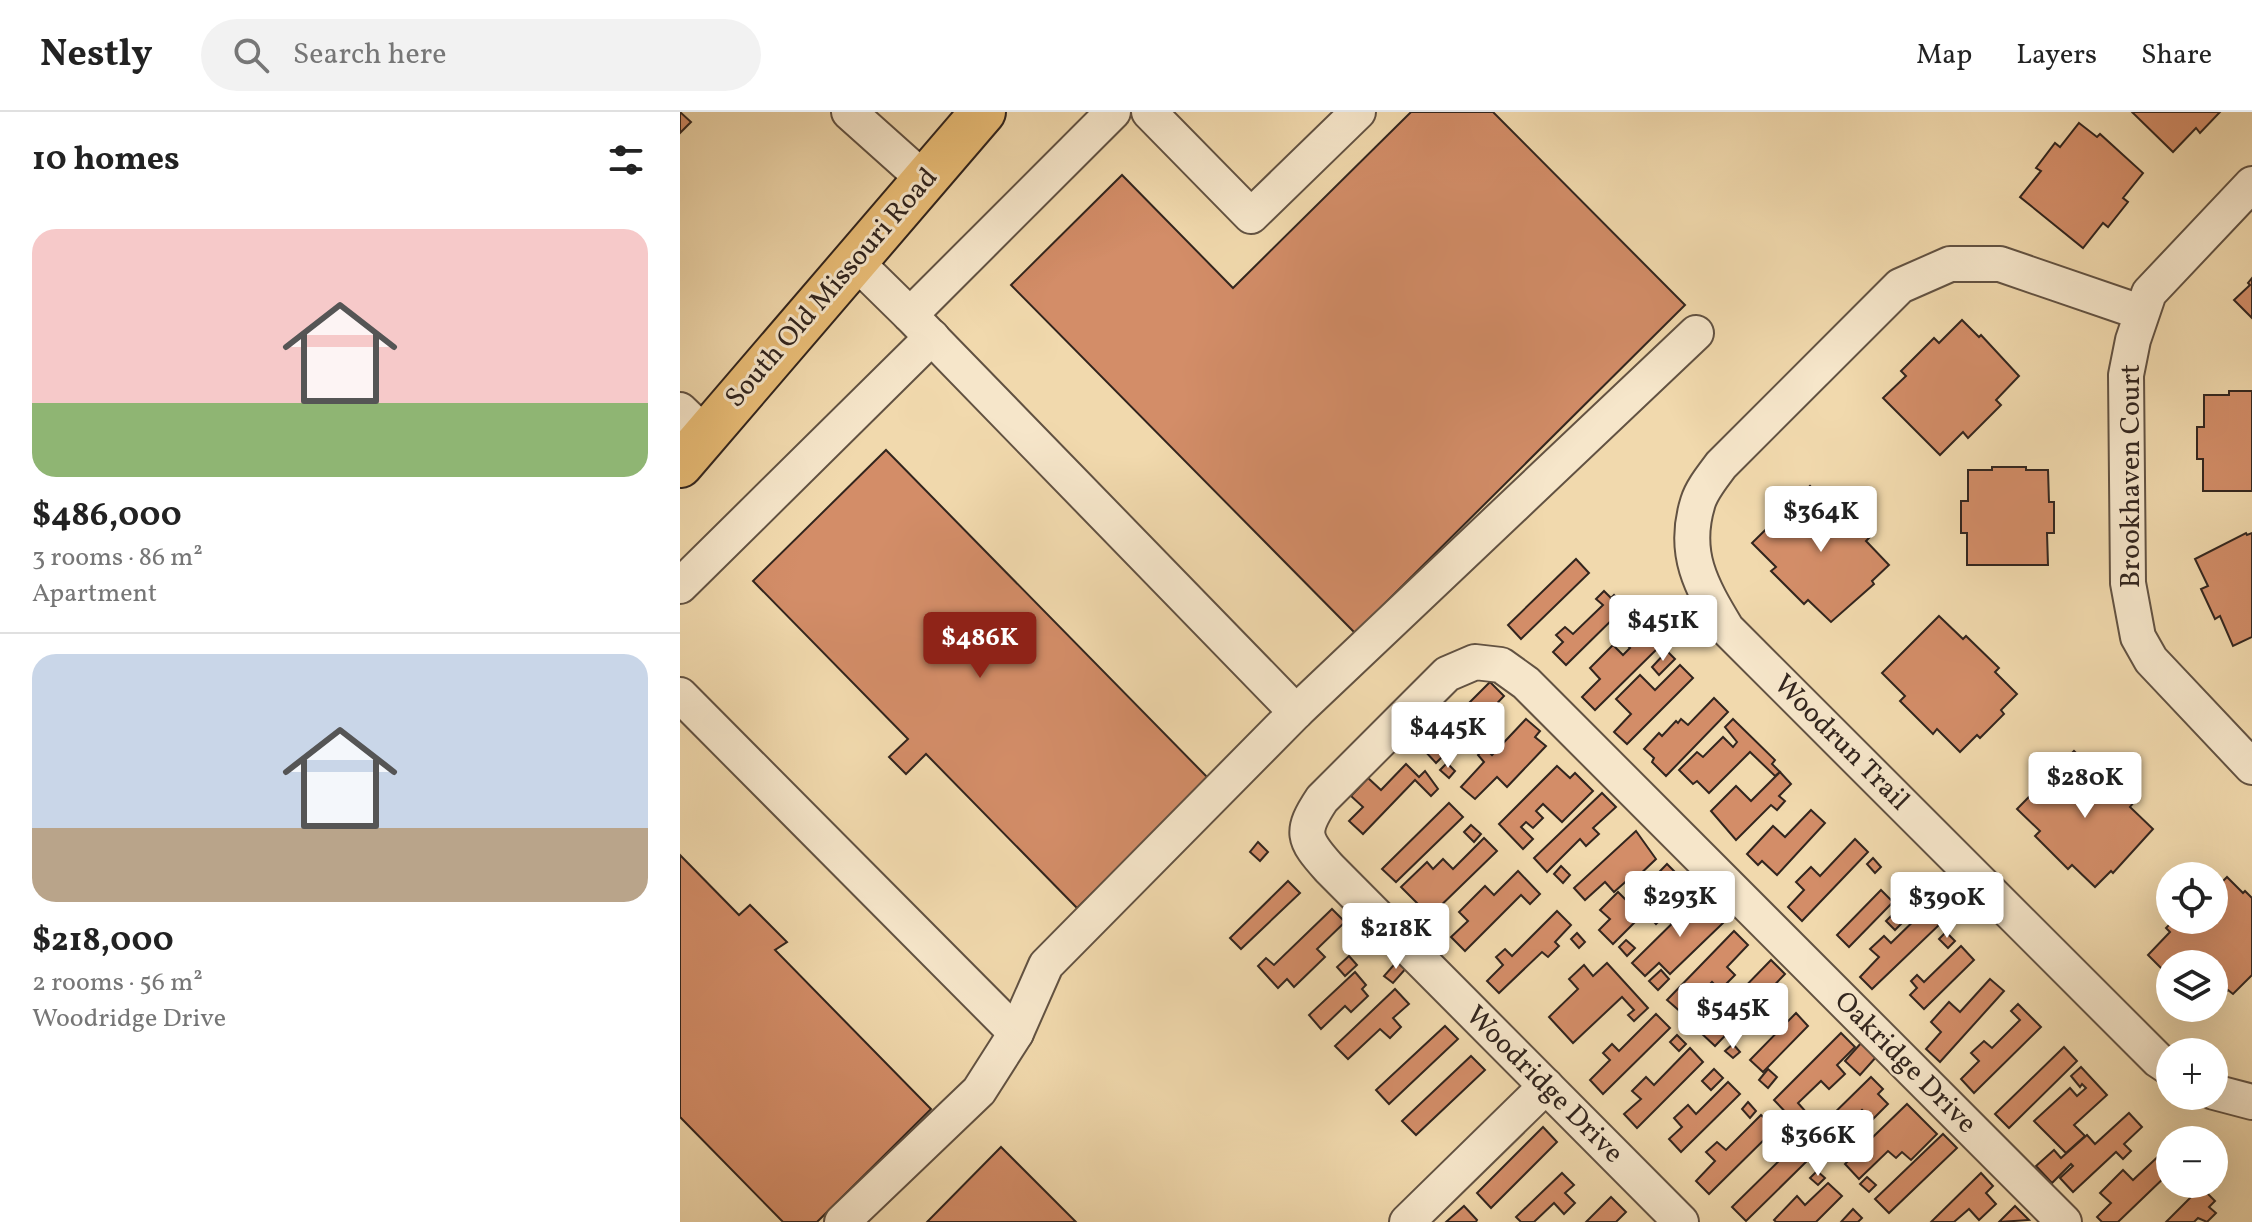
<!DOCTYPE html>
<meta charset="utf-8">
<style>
:root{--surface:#fff;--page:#f2f2f2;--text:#222;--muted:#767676;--line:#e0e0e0;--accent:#8f2418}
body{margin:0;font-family:Vollkorn,serif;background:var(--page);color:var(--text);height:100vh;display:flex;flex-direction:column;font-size:30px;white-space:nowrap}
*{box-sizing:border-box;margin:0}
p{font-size:26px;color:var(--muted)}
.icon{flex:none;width:44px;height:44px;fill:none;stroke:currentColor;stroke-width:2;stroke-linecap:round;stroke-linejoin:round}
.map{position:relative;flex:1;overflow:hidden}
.sheet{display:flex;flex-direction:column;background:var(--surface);width:680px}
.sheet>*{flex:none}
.fabs{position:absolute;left:1476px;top:750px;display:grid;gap:16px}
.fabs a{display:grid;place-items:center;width:72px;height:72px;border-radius:50%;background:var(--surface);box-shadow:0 8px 32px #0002;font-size:40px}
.price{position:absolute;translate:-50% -68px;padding:0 18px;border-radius:8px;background:#fff;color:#222;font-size:26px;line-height:52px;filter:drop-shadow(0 2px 4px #0008)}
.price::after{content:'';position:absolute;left:50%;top:48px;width:24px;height:18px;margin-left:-12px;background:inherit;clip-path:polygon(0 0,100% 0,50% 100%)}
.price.current{background:var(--accent);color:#fff}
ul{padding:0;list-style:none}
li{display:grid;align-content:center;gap:16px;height:424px;padding:0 32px}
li+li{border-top:2px solid var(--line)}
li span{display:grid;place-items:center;height:248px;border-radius:24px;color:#555}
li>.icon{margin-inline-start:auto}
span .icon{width:144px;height:144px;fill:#fffc;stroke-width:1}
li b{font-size:34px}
h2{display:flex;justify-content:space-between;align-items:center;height:96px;padding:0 32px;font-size:34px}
header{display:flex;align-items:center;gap:48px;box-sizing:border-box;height:112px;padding:0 40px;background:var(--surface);border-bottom:2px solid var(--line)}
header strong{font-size:38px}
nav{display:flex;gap:44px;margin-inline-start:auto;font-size:28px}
.search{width:560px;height:72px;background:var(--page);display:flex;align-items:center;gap:20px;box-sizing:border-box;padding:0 28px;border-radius:44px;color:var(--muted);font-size:30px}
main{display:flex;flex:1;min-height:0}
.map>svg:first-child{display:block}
.building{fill:#d38d68;stroke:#32251e;stroke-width:2}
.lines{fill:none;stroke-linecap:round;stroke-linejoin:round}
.minor-casing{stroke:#625242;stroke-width:38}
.major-casing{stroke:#32251e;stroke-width:48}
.minor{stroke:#f6e6ca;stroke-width:34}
.major{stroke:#e8bc76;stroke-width:44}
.labels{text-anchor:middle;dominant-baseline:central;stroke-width:6;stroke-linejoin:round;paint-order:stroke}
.street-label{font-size:28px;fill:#32251e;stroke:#f6e6ca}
</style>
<header>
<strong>Nestly</strong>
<div class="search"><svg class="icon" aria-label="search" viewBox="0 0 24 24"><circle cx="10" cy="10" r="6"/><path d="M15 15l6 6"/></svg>Search here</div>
<nav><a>Map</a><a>Layers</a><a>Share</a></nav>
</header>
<main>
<section class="sheet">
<h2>10 homes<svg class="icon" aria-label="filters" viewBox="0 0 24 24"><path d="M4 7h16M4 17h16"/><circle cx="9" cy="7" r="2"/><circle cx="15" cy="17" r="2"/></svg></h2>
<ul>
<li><span style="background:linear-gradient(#f6c9c9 70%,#8fb573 0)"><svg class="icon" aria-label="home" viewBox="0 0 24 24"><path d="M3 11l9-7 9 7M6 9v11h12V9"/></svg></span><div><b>$486,000</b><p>3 rooms · 86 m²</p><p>Apartment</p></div></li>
<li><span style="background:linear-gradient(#c9d6e8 70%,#b9a48a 0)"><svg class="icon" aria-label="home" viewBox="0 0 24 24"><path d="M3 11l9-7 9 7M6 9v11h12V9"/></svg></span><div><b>$218,000</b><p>2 rooms · 56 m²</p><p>Woodridge Drive</p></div></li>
</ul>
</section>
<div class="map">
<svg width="1572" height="1110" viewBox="0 0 1572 1110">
<rect width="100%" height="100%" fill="#f1d9ad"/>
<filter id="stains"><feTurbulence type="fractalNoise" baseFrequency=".0025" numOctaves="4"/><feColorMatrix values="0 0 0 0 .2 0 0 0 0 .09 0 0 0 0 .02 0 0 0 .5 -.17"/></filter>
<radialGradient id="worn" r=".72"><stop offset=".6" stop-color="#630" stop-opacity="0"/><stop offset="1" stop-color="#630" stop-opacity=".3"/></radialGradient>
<!-- building -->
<g class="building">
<polygon points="0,0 11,10 0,21"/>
<polygon points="731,0 813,0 1005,193 675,521 331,173 442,63 553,176"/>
<polygon points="1452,0 1540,0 1520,21 1516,16 1493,40"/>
<polygon points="1399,11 1417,25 1420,22 1463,61 1443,86 1448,90 1428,115 1423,111 1403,136 1340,85 1361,59 1356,56 1375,31 1380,35"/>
<polygon points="1572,166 1572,206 1554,188 1570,173 1568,171"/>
<polygon points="1282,208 1299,225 1301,223 1339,264 1316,288 1321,293 1288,326 1283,320 1260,343 1203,286 1226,264 1221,259 1254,226 1259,231"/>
<polygon points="1549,279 1572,279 1572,379 1523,379 1523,347 1517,347 1517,315 1524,315 1524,283 1549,283"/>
<polygon points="206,338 529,667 397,796 246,642 226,662 209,645 228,627 73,469"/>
<polygon points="1312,355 1346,355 1346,358 1368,358 1369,390 1374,390 1374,421 1367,421 1368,453 1287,453 1287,421 1281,421 1281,389 1288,389 1288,358 1312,358"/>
<polygon points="1130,374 1153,397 1158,392 1190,425 1186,429 1209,453 1192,469 1194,472 1151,510 1128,488 1124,492 1091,459 1096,455 1072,431"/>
<polygon points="1566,421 1567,423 1572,421 1572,525 1553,534 1540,504 1535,507 1521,477 1528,474 1515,447"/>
<polygon points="896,447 909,461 841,527 828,513"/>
<polygon points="924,479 931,486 934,483 945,495 886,553 873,540 883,530 876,523 885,515 893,522 923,493 916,487"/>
<polygon points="1259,504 1283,527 1286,524 1319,556 1315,560 1337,582 1321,598 1324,602 1300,626 1297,623 1280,640 1257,617 1253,622 1220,589 1225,584 1202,561"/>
<polygon points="967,519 981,533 915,598 902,585 920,567 910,556 933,533 943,543 950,536 944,530 952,522 959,528"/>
<polygon points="987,539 995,547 979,563 972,555"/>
<polygon points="1000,553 1013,566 947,632 934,620 951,602 936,587 960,563 975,578"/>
<polygon points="810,570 824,584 804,605 812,614 804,622 795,612 756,651 743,637"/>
<polygon points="1034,586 1048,600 986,664 972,650 974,646 964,637 979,621 982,624 996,609 998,611 1001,607 1008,613"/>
<polygon points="846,607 860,619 855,625 866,634 827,675 817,665 795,687 781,675 804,650 798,643 805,636 812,643"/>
<polygon points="1053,607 1095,648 1092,652 1100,660 1095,664 1070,640 1029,681 1017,669 1013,672 999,658 1017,640 1023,645 1043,625 1053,635 1057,630 1045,615"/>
<polygon points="1394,639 1418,662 1422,659 1454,690 1450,695 1473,717 1433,761 1431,759 1415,775 1392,753 1388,757 1355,724 1360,719 1337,697"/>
<polygon points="767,651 775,659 769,666 760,658"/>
<polygon points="726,652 739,665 745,659 758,677 751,684 735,668 683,722 669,709 683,695 671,684 688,666 701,678"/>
<polygon points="877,654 890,666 895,661 913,679 882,710 863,692 856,699 863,706 853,716 846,710 841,715 853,727 843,737 819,712"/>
<polygon points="1100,660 1111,672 1099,684 1105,689 1097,698 1091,693 1056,728 1031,699 1056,674 1071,689"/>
<polygon points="922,681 936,695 913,716 919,722 906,734 900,727 867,760 854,746"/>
<polygon points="769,691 783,705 716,770 702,757"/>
<polygon points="1131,698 1145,711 1097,763 1082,749 1078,753 1067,742 1093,714 1105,725"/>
<polygon points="791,713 801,722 794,730 784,720"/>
<polygon points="956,719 976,747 955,767 952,764 934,780 925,770 905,788 894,776"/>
<polygon points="804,726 817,739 750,804 721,775 747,750 753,757 763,747 773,757"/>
<polygon points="1175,727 1188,740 1122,809 1108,795 1124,778 1116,770 1131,755 1140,764"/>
<polygon points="578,730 588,740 580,749 570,740"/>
<polygon points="0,743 59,803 70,793 107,830 95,838 251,997 137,1110 103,1110 0,1005"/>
<polygon points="1193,746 1201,755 1195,761 1187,752"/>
<polygon points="987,752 1002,767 998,772 1007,781 976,812 965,800 933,832 919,818 930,807 920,798 938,780 949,791"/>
<polygon points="881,754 890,763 883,771 874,762"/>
<polygon points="838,759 860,782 850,792 841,783 785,839 771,825 788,809 779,800 805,774 814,783"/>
<polygon points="1547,765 1563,781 1565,779 1572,786 1572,863 1553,882 1548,878 1534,892 1534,852 1490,852 1490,865 1468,843 1490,820 1486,816 1494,808 1534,808 1534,778"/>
<polygon points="608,769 620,781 561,837 550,826"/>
<polygon points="1201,778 1213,790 1169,835 1157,823"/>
<polygon points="1018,786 1043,811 990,862 979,851 965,864 952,851"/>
<polygon points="652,797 665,810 637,837 645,845 614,875 607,867 598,876 578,854 586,846 594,853"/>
<polygon points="1218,797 1227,806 1215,818 1206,809"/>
<polygon points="1246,797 1260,812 1192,877 1180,865 1199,845 1190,837 1204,824 1211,831"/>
<polygon points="877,799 891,813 875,830 879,834 868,845 862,840 819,881 807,869 823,853 816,845 825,837 832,844"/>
<polygon points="1054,819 1068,833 1047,855 1055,863 1040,878 1032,870 1002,901 987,888"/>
<polygon points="1266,820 1275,829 1268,836 1259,827"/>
<polygon points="897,821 905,830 899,836 891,827"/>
<polygon points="946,828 955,836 947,844 939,835"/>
<polygon points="1281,834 1294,848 1244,897 1230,883 1237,876 1231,869 1237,863 1244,870"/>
<polygon points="669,844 677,853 665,864 657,855"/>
<polygon points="720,846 728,854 713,871 704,864"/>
<polygon points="1091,848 1105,862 1081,887 1091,897 1077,912 1066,902 1035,934 1020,920 1048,892 1044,889 1053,880 1057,883"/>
<polygon points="927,851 968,896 954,909 948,903 954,898 942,885 893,931 869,905 898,877 889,867 904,853 913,864"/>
<polygon points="981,858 989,867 978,878 969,869"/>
<polygon points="675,860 686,873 682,877 688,884 671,900 665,894 641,917 629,903"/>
<polygon points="1310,867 1324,879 1260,950 1246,937 1261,920 1251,910 1269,890 1280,900"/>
<polygon points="715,877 729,892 713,906 721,915 710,926 700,917 668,947 655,934"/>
<polygon points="1338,892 1361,915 1294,981 1281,967 1299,949 1291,941 1304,929 1312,936 1340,908 1331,899"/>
<polygon points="1015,896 1023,903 1015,912 1007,905"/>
<polygon points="1116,901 1128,914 1083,960 1070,948"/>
<polygon points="976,902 990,916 923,982 910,968 930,948 923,941 932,932 939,939"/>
<polygon points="765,914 778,927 709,992 696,978"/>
<polygon points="1161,921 1175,935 1157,953 1165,962 1149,977 1141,969 1118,991 1126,1000 1116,1011 1094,988"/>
<polygon points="997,923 1006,932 999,939 990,930"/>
<polygon points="1182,930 1197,944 1180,963 1165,949"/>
<polygon points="1053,932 1060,940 1053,946 1045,939"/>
<polygon points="1384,935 1397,949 1329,1016 1315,1002"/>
<polygon points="1010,936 1023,950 957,1016 944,1002 961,987 952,979 966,965 974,973"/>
<polygon points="791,944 805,958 736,1023 722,1009"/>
<polygon points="1401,955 1427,983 1394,1013 1405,1024 1386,1041 1354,1009 1390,976 1397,984 1406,976 1402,972 1400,975 1391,964"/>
<polygon points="1034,957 1043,966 1031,978 1022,969"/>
<polygon points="1088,957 1097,965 1088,976 1079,968"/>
<polygon points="1191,965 1203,977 1198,982 1208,992 1192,1008 1182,998 1153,1025 1142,1013"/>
<polygon points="1048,970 1060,982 1001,1040 989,1027 1002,1015 994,1006 1008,993 1016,1002"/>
<polygon points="1068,990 1076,999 1070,1006 1062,997"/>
<polygon points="1227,992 1257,1022 1231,1048 1222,1040 1216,1046 1208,1039 1179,1067 1165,1052"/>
<polygon points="1449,1001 1462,1015 1444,1032 1451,1039 1443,1047 1436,1040 1393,1080 1380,1066 1393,1054 1391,1052 1372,1071 1356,1054 1374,1038 1381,1046 1407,1023 1415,1032"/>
<polygon points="1081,1003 1095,1017 1029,1082 1016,1069 1035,1049 1026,1040 1037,1030 1046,1038"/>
<polygon points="863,1015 877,1030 811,1096 797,1081"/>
<polygon points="1263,1022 1277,1036 1209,1101 1195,1087"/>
<polygon points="1154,1030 1160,1037 1152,1045 1145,1038"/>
<polygon points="321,1035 396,1110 247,1110"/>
<polygon points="1113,1035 1127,1049 1066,1109 1052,1095"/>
<polygon points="1484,1039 1490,1045 1490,1060 1438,1110 1422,1110 1417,1105 1431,1091 1420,1081 1443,1058 1453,1068"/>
<polygon points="1137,1059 1145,1066 1138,1073 1130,1066"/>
<polygon points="882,1061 894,1073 885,1081 895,1091 884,1102 874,1091 854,1110 841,1110 836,1105"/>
<polygon points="1301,1061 1313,1074 1306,1081 1316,1092 1299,1108 1289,1097 1274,1110 1251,1110"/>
<polygon points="1187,1065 1196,1073 1189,1080 1180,1072"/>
<polygon points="1148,1071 1162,1084 1136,1110 1096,1110 1094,1108 1117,1084 1125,1093"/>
<polygon points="1521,1075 1535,1089 1529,1095 1536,1101 1527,1110 1518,1106 1514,1110 1486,1110"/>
<polygon points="931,1085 946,1100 936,1110 906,1110"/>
<polygon points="784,1094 797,1108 796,1110 766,1110"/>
<polygon points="1335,1094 1349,1108 1319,1110"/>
<polygon points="1173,1097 1182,1106 1178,1110 1161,1110"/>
</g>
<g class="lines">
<defs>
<g id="minor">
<polyline points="169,0 245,68"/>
<polyline points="469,0 571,104 678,0"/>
<polyline points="1572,72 1469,181 1453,228 1446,263 1448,471 1458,525 1471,548 1572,655"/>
<polyline points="175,149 230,203 616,600"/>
<path d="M 1460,200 L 1320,152 L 1270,152 L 1220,174 L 1041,353 C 1033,364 1022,377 1018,390 C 1002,441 1021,474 1047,517 L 1478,948 L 1490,956"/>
<polyline points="230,203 433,0"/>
<polyline points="0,298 26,323"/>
<polyline points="0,474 252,225"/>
<polyline points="0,583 336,921"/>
<polyline points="1534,980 1572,990"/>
<polyline points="162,1110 299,979 336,921 366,853 616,600 1016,221"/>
<polyline points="727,1110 866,974"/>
<path d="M 1001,1110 L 649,756 C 623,727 620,720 642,687 L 767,562 L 795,550 L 821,553 L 846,571 L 1384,1110"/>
</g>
<polyline id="major" points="0,353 303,0"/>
</defs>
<!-- minor casing -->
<use href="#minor" class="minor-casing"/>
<!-- major casing -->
<use href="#major" class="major-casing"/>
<!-- minor -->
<use href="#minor" class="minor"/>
<!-- major -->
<use href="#major" class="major"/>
</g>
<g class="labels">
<!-- street labels -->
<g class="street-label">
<text transform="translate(152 176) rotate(-49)">South Old Missouri Road</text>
<text transform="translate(1451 364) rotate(-90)">Brookhaven Court</text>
<text transform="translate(1161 631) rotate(45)">Woodrun Trail</text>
<text transform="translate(1225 951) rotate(45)">Oakridge Drive</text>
<text transform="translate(864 973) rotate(45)">Woodridge Drive</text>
</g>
</g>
<rect width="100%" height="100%" filter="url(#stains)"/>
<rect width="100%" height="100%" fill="url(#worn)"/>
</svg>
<div class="fabs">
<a><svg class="icon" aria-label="locate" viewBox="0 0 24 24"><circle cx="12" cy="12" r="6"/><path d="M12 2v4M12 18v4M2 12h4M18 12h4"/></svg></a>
<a><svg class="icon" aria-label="layers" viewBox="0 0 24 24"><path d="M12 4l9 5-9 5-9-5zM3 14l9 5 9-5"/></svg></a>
<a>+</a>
<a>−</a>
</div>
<b class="price" style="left:1141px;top:442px">$364K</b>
<b class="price" style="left:983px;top:551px">$451K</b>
<b class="price current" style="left:300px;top:568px">$486K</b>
<b class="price" style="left:768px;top:658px">$445K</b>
<b class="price" style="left:1405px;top:708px">$280K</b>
<b class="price" style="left:1000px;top:827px">$293K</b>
<b class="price" style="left:1267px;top:828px">$390K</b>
<b class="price" style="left:716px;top:859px">$218K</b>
<b class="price" style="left:1053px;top:939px">$545K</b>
<b class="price" style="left:1138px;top:1066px">$366K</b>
</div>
</main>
